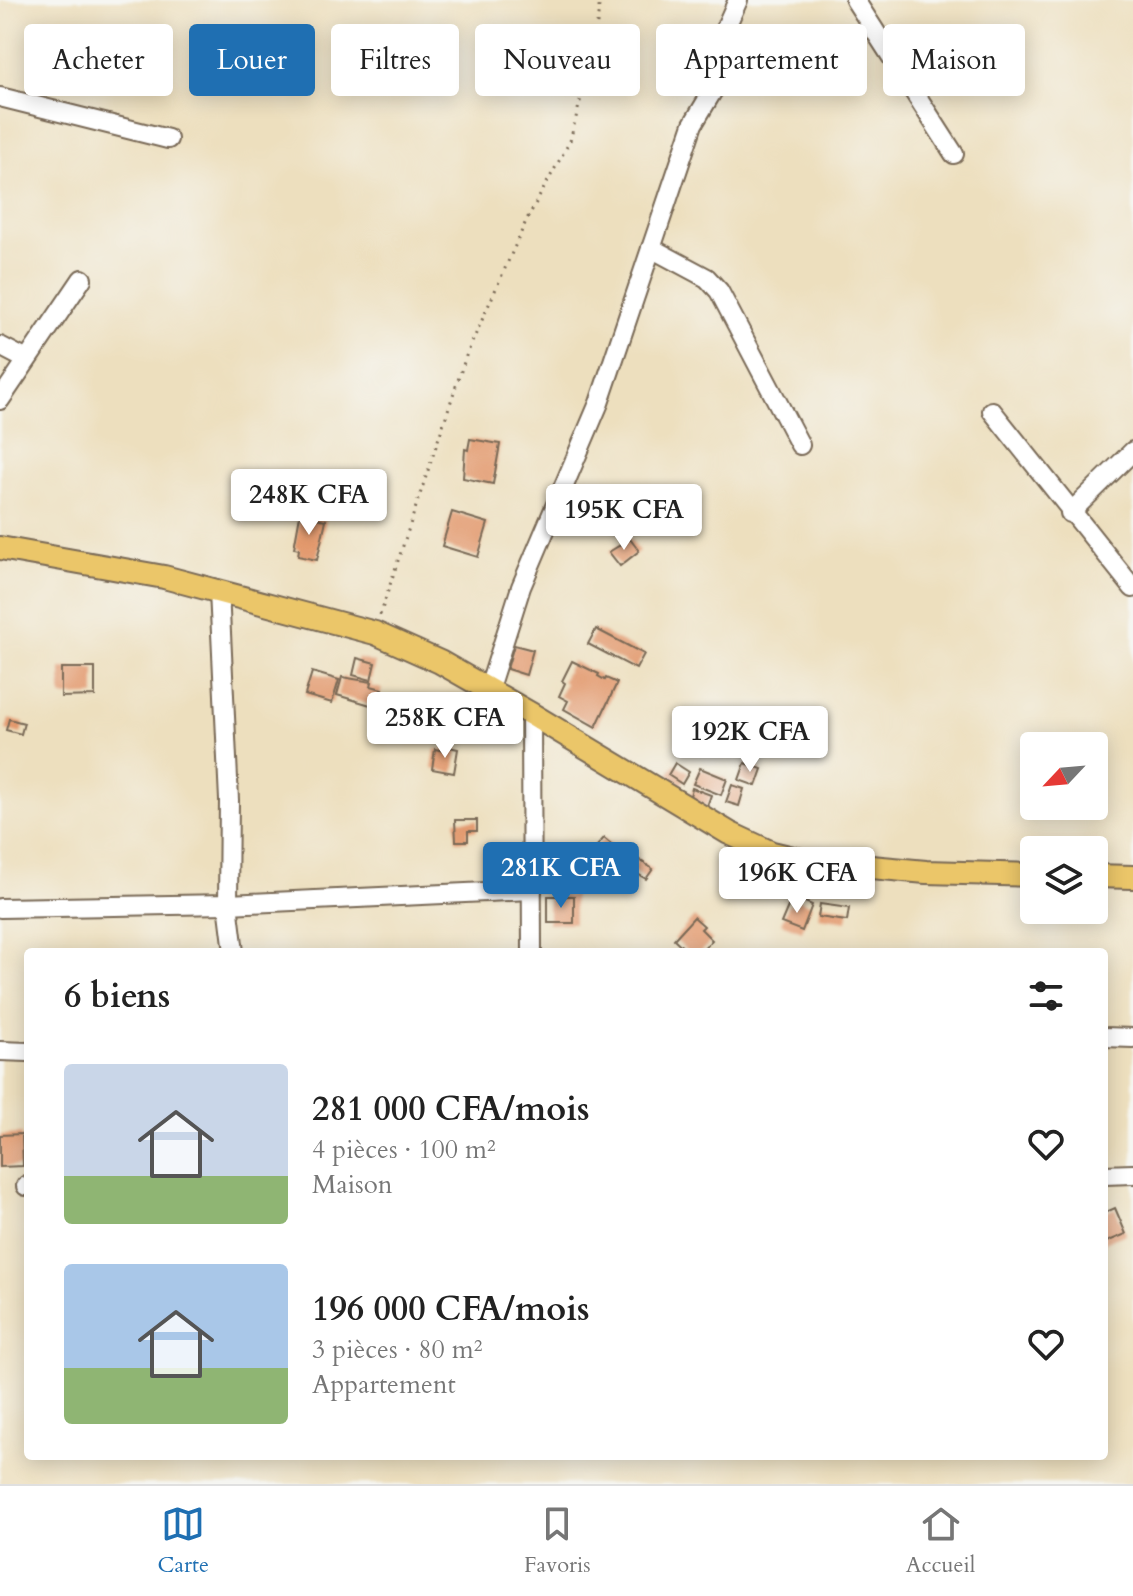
<!DOCTYPE html>
<html lang="fr">
<meta charset="utf-8">
<style>
:root{--surface:#fff;--page:#f2f2f2;--text:#222;--muted:#767676;--line:#e0e0e0;--accent:#1f6fb2}
body{margin:0;font-family:Cardo,serif;background:var(--page);color:var(--text);height:100vh;display:flex;flex-direction:column;font-size:30px;white-space:nowrap}
*{box-sizing:border-box;margin:0}
p{font-size:26px;color:var(--muted)}
.icon{flex:none;width:44px;height:44px;fill:none;stroke:currentColor;stroke-width:2;stroke-linecap:round;stroke-linejoin:round}
.map{position:relative;flex:1;overflow:hidden}
.details{position:absolute;left:24px;top:948px;width:1084px;height:512px;display:flex;flex-direction:column;background:var(--surface);border-radius:8px;box-shadow:0 4px 20px #0003}
.details>*{flex:none}
.banner{position:absolute;left:24px;top:24px;width:1086px;height:72px;display:flex;gap:16px}
.needle{width:52px;rotate:244deg}
.tools{position:absolute;left:1020px;top:732px;display:grid;gap:16px}
.tools a{display:grid;place-items:center;width:88px;height:88px;border-radius:8px;background:var(--surface);box-shadow:0 4px 20px #0003;font-size:40px}
.price{position:absolute;translate:-50% -68px;padding:0 18px;border-radius:8px;background:#fff;color:#222;font-size:26px;line-height:52px;filter:drop-shadow(0 2px 4px #0008)}
.price::after{content:'';position:absolute;left:50%;top:48px;width:24px;height:18px;margin-left:-12px;background:inherit;clip-path:polygon(0 0,100% 0,50% 100%)}
.price.active{background:var(--accent);color:#fff}
ul{padding:0;list-style:none}
li{display:flex;align-items:center;gap:24px;height:200px;padding:0 40px}
li span{display:grid;place-items:center;flex:none;width:224px;height:160px;border-radius:8px;color:#555}
li>.icon{margin-inline-start:auto}
span .icon{width:96px;height:96px;fill:#fffc;stroke-width:1}
li b{font-size:34px}
h2{display:flex;justify-content:space-between;align-items:center;height:96px;padding:0 40px;font-size:34px}
.pill{padding:0 28px;border-radius:8px;background:var(--surface);box-shadow:0 4px 20px #0003;font-size:28px;line-height:72px}
.pill.active{background:var(--accent);color:#fff}
.dock{display:flex;justify-content:space-around;align-items:center;height:112px;border-top:2px solid var(--line);background:var(--surface);font-size:22px;color:var(--muted)}
.dock a{display:grid;justify-items:center;gap:4px}
.dock .active{color:var(--accent)}
.map>svg:first-child{display:block}
.building{fill:#e2976a}
.lines{fill:none;stroke-linecap:round;stroke-linejoin:round}
.minor-casing{stroke:#796956;stroke-width:22}
.major-casing{stroke:#796956;stroke-width:26}
.path{stroke:#796956;stroke-width:3;stroke-dasharray:2 6;stroke-linecap:butt}
.minor{stroke:#fff;stroke-width:18}
.major{stroke:#ebc669;stroke-width:22}
</style>
<div class="map">
<svg width="1133" height="1484" viewBox="0 0 1133 1484">
<rect width="100%" height="100%" fill="#f6f6f2"/>
<filter id="ink" filterUnits="userSpaceOnUse"><feTurbulence type="fractalNoise" baseFrequency=".0125" numOctaves="2"/><feDisplacementMap in="SourceGraphic" scale="16" xChannelSelector="R" yChannelSelector="G"/><feConvolveMatrix kernelMatrix="1 2 1 2 8 2 1 2 1" color-interpolation-filters="sRGB"/></filter>
<filter id="wash" filterUnits="userSpaceOnUse"><feTurbulence type="fractalNoise" baseFrequency=".006" numOctaves="4" result="noise"/><feDisplacementMap in="SourceGraphic" scale="32" xChannelSelector="R" yChannelSelector="G"/><feGaussianBlur stdDeviation="1.8" result="paint"/><feColorMatrix in="noise" values="0 0 0 0 0 0 0 0 0 0 0 0 0 0 0 0 0 1.4 0 .05"/><feComposite in="paint" operator="in"/></filter>
<g filter="url(#wash)">
<rect width="100%" height="100%" fill="#eddfbe"/>
<g id="blocks">
<!-- building -->
<g class="building">
<polygon points="470,439 500,444 493,484 463,478 465,449 468,450"/>
<polygon points="452,512 488,523 478,557 442,546"/>
<polygon points="300,515 326,520 317,560 298,556 299,549 294,548"/>
<polygon points="630,539 639,551 620,566 609,552"/>
<polygon points="596,629 644,654 636,669 588,644"/>
<polygon points="514,645 533,650 526,675 507,669"/>
<polygon points="357,658 375,663 371,680 353,675"/>
<polygon points="572,661 599,674 598,676 605,680 606,678 617,683 596,727 564,709 568,701 559,696 565,683 562,681"/>
<polygon points="61,668 95,668 95,696 61,697"/>
<polygon points="312,672 339,680 332,703 305,695"/>
<polygon points="342,677 372,682 371,686 382,689 377,707 337,695"/>
<polygon points="9,719 24,723 21,734 6,730"/>
<polygon points="445,746 458,749 454,773 432,769 435,749 444,751"/>
<polygon points="675,763 689,772 682,784 668,775"/>
<polygon points="745,763 762,769 756,786 739,780"/>
<polygon points="700,768 727,779 721,795 693,784"/>
<polygon points="732,785 744,789 739,806 726,802"/>
<polygon points="692,788 711,795 707,806 689,800"/>
<polygon points="455,820 477,820 477,831 468,831 468,841 456,841"/>
<polygon points="604,838 631,861 611,884 584,861"/>
<polygon points="638,859 653,869 646,879 631,870"/>
<rect x="548" y="896" width="26" height="27"/>
<polygon points="798,899 812,905 802,931 781,923 789,904 795,906"/>
<polygon points="820,904 849,908 847,921 818,917"/>
<polygon points="694,917 704,926 701,929 712,940 701,952 688,952 674,939"/>
<polygon points="22,1134 23,1166 0,1167 0,1135"/>
<polygon points="1115,1208 1126,1234 1104,1243 1104,1213"/>
</g>
</g>
</g>
<g filter="url(#ink)">
<use href="#blocks" fill-opacity="0" stroke="#796956" stroke-width="2"/>
<g class="lines">
<defs>
<g id="minor">
<polyline points="855,0 954,154"/>
<polyline points="0,97 168,139"/>
<polyline points="651,248 707,278 719,291 800,445"/>
<polyline points="0,346 25,359"/>
<polyline points="0,400 82,279"/>
<polyline points="992,411 1133,588"/>
<polyline points="1070,513 1133,451"/>
<polyline points="219,591 229,800 228,904 234,952"/>
<polyline points="488,691 521,587 599,403 693,124 721,77 725,29 738,0"/>
<polyline points="531,714 532,952"/>
<polyline points="0,908 228,904 532,890"/>
<polyline points="1104,1037 1133,1038"/>
<polyline points="0,1051 28,1052"/>
<polyline points="1104,1175 1133,1174"/>
<polyline points="26,1186 28,1186"/>
</g>
<g id="major">
<polyline points="0,548 164,577 375,633 440,662 531,714 729,833 772,853 805,861 926,872 1034,875"/>
<polyline points="1094,876 1133,877"/>
</g>
</defs>
<!-- minor casing -->
<use href="#minor" class="minor-casing"/>
<!-- major casing -->
<use href="#major" class="major-casing"/>
<!-- path -->
<polyline class="path" points="380,615 466,356 527,219 570,141 594,47 600,0"/>
<!-- minor -->
<use href="#minor" class="minor"/>
<!-- major -->
<use href="#major" class="major"/>
</g>
</g>
</svg>
<div class="tools">
<a><svg class="needle" viewBox="-14 -14 28 28"><path d="M0-13l5 13h-10z" fill="#e53935"/><path d="M0 13l5-13h-10z" fill="#767676"/></svg></a>
<a><svg class="icon" aria-label="layers" viewBox="0 0 24 24"><path d="M12 4l9 5-9 5-9-5zM3 14l9 5 9-5"/></svg></a>
</div>
<b class="price" style="left:309px;top:537px">248K CFA</b>
<b class="price" style="left:624px;top:552px">195K CFA</b>
<b class="price" style="left:445px;top:760px">258K CFA</b>
<b class="price" style="left:750px;top:774px">192K CFA</b>
<b class="price active" style="left:561px;top:910px">281K CFA</b>
<b class="price" style="left:797px;top:915px">196K CFA</b>
<div class="banner">
<a class="pill">Acheter</a>
<a class="pill active">Louer</a>
<a class="pill">Filtres</a>
<a class="pill">Nouveau</a>
<a class="pill">Appartement</a>
<a class="pill">Maison</a>
</div>
<section class="details">
<h2>6 biens<svg class="icon" aria-label="filters" viewBox="0 0 24 24"><path d="M4 7h16M4 17h16"/><circle cx="9" cy="7" r="2"/><circle cx="15" cy="17" r="2"/></svg></h2>
<ul>
<li><span style="background:linear-gradient(#c9d6e8 70%,#8fb573 0)"><svg class="icon" aria-label="home" viewBox="0 0 24 24"><path d="M3 11l9-7 9 7M6 9v11h12V9"/></svg></span><div><b>281 000 CFA/mois</b><p>4 pièces · 100 m²</p><p>Maison</p></div><svg class="icon" aria-label="heart" viewBox="0 0 24 24"><path d="M12 20l-8-8c-3-5 5-10 8-4 3-6 11-1 8 4z"/></svg></li>
<li><span style="background:linear-gradient(#a9c7e8 65%,#8fb573 0)"><svg class="icon" aria-label="home" viewBox="0 0 24 24"><path d="M3 11l9-7 9 7M6 9v11h12V9"/></svg></span><div><b>196 000 CFA/mois</b><p>3 pièces · 80 m²</p><p>Appartement</p></div><svg class="icon" aria-label="heart" viewBox="0 0 24 24"><path d="M12 20l-8-8c-3-5 5-10 8-4 3-6 11-1 8 4z"/></svg></li>
</ul>
</section>
</div>
<nav class="dock">
<a class="active"><svg class="icon" aria-label="map" viewBox="0 0 24 24"><path d="M3 6l6-2 6 2 6-2v14l-6 2-6-2-6 2zM9 4v14M15 6v14"/></svg>Carte</a>
<a><svg class="icon" aria-label="saved" viewBox="0 0 24 24"><path d="M7 4h10v16l-5-4-5 4z"/></svg>Favoris</a>
<a><svg class="icon" aria-label="home" viewBox="0 0 24 24"><path d="M3 11l9-7 9 7M6 9v11h12V9"/></svg>Accueil</a>
</nav>
